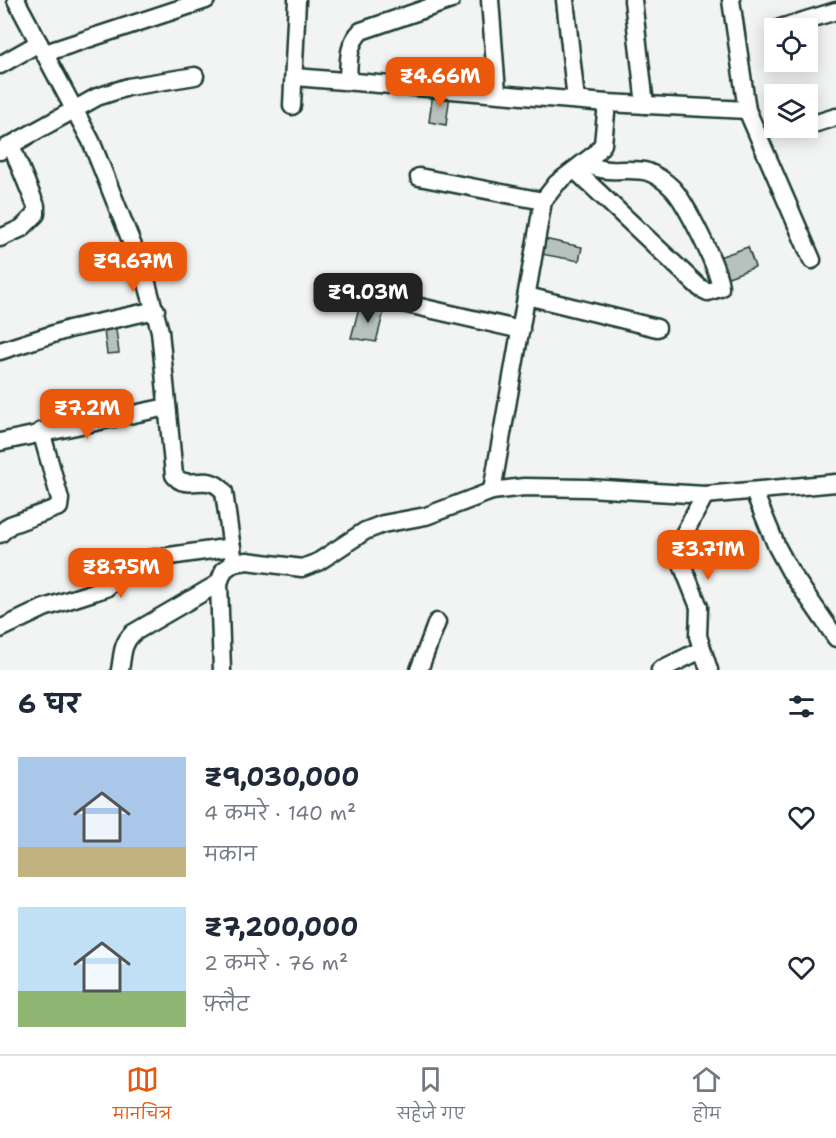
<!DOCTYPE html>
<html lang="hi">
<meta charset="utf-8">
<style>
:root{--surface:#fff;--page:#f2f2f3;--text:#1f2937;--muted:#747a83;--line:#e0e1e3;--accent:#ea580c}
body{margin:0;font-family:"Shantell Sans","Playpen Sans Deva",sans-serif;background:var(--page);color:var(--text);height:100vh;display:flex;flex-direction:column;font-size:22px;white-space:nowrap}
*{box-sizing:border-box;margin:0}
p{font-size:20px;color:var(--muted)}
.icon{flex:none;width:33px;height:33px;fill:none;stroke:currentColor;stroke-width:2;stroke-linecap:round;stroke-linejoin:round}
.map{position:relative;height:670px;overflow:hidden}
.panel{display:flex;flex-direction:column;background:var(--surface);flex:1}
.panel>*{flex:none}
.tools{position:absolute;left:764px;top:18px;display:grid;gap:12px}
.tools a{display:grid;place-items:center;width:54px;height:54px;border-radius:0px;background:var(--surface);box-shadow:0 3px 15px #0003;font-size:30px}
.price{position:absolute;translate:-50% -51px;padding:0 14px;border-radius:12px;background:var(--accent);color:#fff;font-size:20px;line-height:39px;filter:drop-shadow(0 2px 3px #0008)}
.price::after{content:'';position:absolute;left:50%;top:36px;width:18px;height:14px;margin-left:-9px;background:inherit;clip-path:polygon(0 0,100% 0,50% 100%)}
.price.current{background:#222;color:#fff}
ul{padding:0;list-style:none}
li{display:flex;align-items:center;gap:18px;height:150px;padding:0 18px}
li span{display:grid;place-items:center;flex:none;width:168px;height:120px;border-radius:0px;color:#555}
li>.icon{margin-inline-start:auto}
span .icon{width:72px;height:72px;fill:#fffc;stroke-width:1}
li b{font-size:26px}
h2{display:flex;justify-content:space-between;align-items:center;height:72px;padding:0 18px;font-size:26px}
.menu{display:flex;justify-content:space-around;align-items:center;height:84px;border-top:2px solid var(--line);background:var(--surface);font-size:16px;color:var(--muted)}
.menu a{display:grid;justify-items:center;gap:3px}
.menu .current{color:var(--accent)}
.map>svg:first-child{display:block}
.building{fill:#b7c1bd;stroke:#1f3d34;stroke-width:1.5}
.lines{fill:none;stroke-linecap:round;stroke-linejoin:round}
.street-casing{stroke:#1f3d34;stroke-width:21}
.street{stroke:#fff;stroke-width:16}
</style>
<div class="map">
<svg width="836" height="670" viewBox="0 0 836 670">
<rect width="100%" height="100%" fill="#f2f3f3"/>
<filter id="ink" filterUnits="userSpaceOnUse"><feTurbulence type="fractalNoise" baseFrequency=".0167" numOctaves="2"/><feDisplacementMap in="SourceGraphic" scale="12" xChannelSelector="R" yChannelSelector="G"/><feConvolveMatrix kernelMatrix="1 2 1 2 8 2 1 2 1" color-interpolation-filters="sRGB"/></filter>
<g filter="url(#ink)">
<!-- building -->
<g class="building">
<polygon points="433,92 450,94 446,125 429,122"/>
<polygon points="544,239 582,247 579,261 541,254"/>
<polygon points="748,247 755,267 726,278 719,257"/>
<polygon points="360,304 384,311 376,342 351,338"/>
<polygon points="115,321 119,353 107,354 103,323"/>
</g>
<g class="lines">
<defs>
<g id="street">
<path d="M 16,0 L 91,141 L 145,276 L 160,331 L 174,475 C 187,493 208,470 224,492 L 234,563"/>
<polyline points="490,0 497,92"/>
<polyline points="565,0 576,100"/>
<polyline points="633,0 645,105"/>
<polyline points="731,0 747,110 812,260"/>
<polyline points="780,28 836,11"/>
<polyline points="45,53 206,0"/>
<polyline points="0,65 39,43"/>
<polyline points="295,77 607,103 747,110"/>
<path d="M 348,81 C 349,62 347,45 361,31 L 451,0"/>
<polyline points="292,106 297,0"/>
<polyline points="807,126 836,117"/>
<polyline points="0,151 97,97 128,87 195,76"/>
<path d="M 575,170 L 700,288 L 708,292 L 720,288 C 720,270 685,201 672,188 C 666,182 656,175 648,172 C 628,166 602,177 586,161"/>
<polyline points="419,177 543,201"/>
<polyline points="0,238 22,228 36,214 36,206 11,145"/>
<polyline points="372,296 521,330"/>
<polyline points="527,296 657,328"/>
<polyline points="0,351 69,329 156,310"/>
<polyline points="0,442 167,407"/>
<polyline points="492,491 543,201 557,183 596,153 603,144 607,103"/>
<polyline points="754,492 777,547 790,571 836,638"/>
<polyline points="705,495 684,534 680,549 681,562 699,607 698,636 709,670"/>
<polyline points="0,534 10,525 59,507 60,499 41,431"/>
<polyline points="0,629 44,608 106,588 127,570 149,559 232,547"/>
<path d="M 120,670 C 123,655 121,645 133,633 L 219,583"/>
<polyline points="222,670 219,583 224,570 234,563 247,561 302,568 318,562 365,531 383,524 426,516 492,491 524,487 588,488 705,495 836,483"/>
<polyline points="419,670 437,622"/>
<polyline points="660,670 701,650"/>
</g>
</defs>
<!-- street casing -->
<use href="#street" class="street-casing"/>
<!-- street -->
<use href="#street" class="street"/>
</g>
</g>
</svg>
<div class="tools">
<a><svg class="icon" aria-label="locate" viewBox="0 0 24 24"><circle cx="12" cy="12" r="6"/><path d="M12 2v4M12 18v4M2 12h4M18 12h4"/></svg></a>
<a><svg class="icon" aria-label="layers" viewBox="0 0 24 24"><path d="M12 4l9 5-9 5-9-5zM3 14l9 5 9-5"/></svg></a>
</div>
<b class="price" style="left:440px;top:108px">₹4.66M</b>
<b class="price" style="left:133px;top:293px">₹9.67M</b>
<b class="price current" style="left:368px;top:324px">₹9.03M</b>
<b class="price" style="left:87px;top:440px">₹7.2M</b>
<b class="price" style="left:708px;top:581px">₹3.71M</b>
<b class="price" style="left:121px;top:599px">₹8.75M</b>
</div>
<section class="panel">
<h2>6 घर<svg class="icon" aria-label="filters" viewBox="0 0 24 24"><path d="M4 7h16M4 17h16"/><circle cx="9" cy="7" r="2"/><circle cx="15" cy="17" r="2"/></svg></h2>
<ul>
<li><span style="background:linear-gradient(#a9c7e8 75%,#c2b280 0)"><svg class="icon" aria-label="home" viewBox="0 0 24 24"><path d="M3 11l9-7 9 7M6 9v11h12V9"/></svg></span><div><b>₹9,030,000</b><p>4 कमरे · 140 m²</p><p>मकान</p></div><svg class="icon" aria-label="heart" viewBox="0 0 24 24"><path d="M12 20l-8-8c-3-5 5-10 8-4 3-6 11-1 8 4z"/></svg></li>
<li><span style="background:linear-gradient(#bfe0f5 70%,#8fb573 0)"><svg class="icon" aria-label="home" viewBox="0 0 24 24"><path d="M3 11l9-7 9 7M6 9v11h12V9"/></svg></span><div><b>₹7,200,000</b><p>2 कमरे · 76 m²</p><p>फ़्लैट</p></div><svg class="icon" aria-label="heart" viewBox="0 0 24 24"><path d="M12 20l-8-8c-3-5 5-10 8-4 3-6 11-1 8 4z"/></svg></li>
</ul>
</section>
<nav class="menu">
<a class="current"><svg class="icon" aria-label="map" viewBox="0 0 24 24"><path d="M3 6l6-2 6 2 6-2v14l-6 2-6-2-6 2zM9 4v14M15 6v14"/></svg>मानचित्र</a>
<a><svg class="icon" aria-label="saved" viewBox="0 0 24 24"><path d="M7 4h10v16l-5-4-5 4z"/></svg>सहेजे गए</a>
<a><svg class="icon" aria-label="home" viewBox="0 0 24 24"><path d="M3 11l9-7 9 7M6 9v11h12V9"/></svg>होम</a>
</nav>
